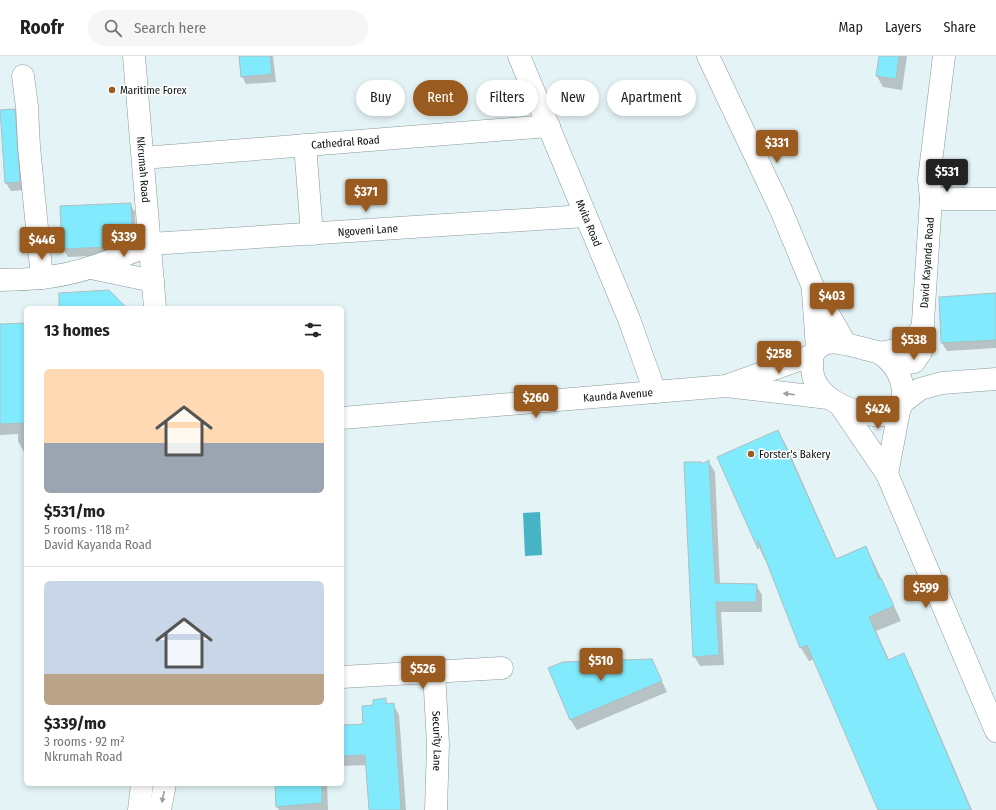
<!DOCTYPE html>
<meta charset="utf-8">
<style>
:root{--surface:#fff;--page:#f6f6f6;--text:#222;--muted:#767676;--line:#e0e0e0;--accent:#995b20}
body{margin:0;font-family:"Fira Sans Condensed",sans-serif;background:var(--page);color:var(--text);height:100vh;display:flex;flex-direction:column;font-size:15px;white-space:nowrap}
*{box-sizing:border-box;margin:0}
p{font-size:13px;color:var(--muted)}
.icon{flex:none;width:22px;height:22px;fill:none;stroke:currentColor;stroke-width:2;stroke-linecap:round;stroke-linejoin:round}
.map{position:relative;flex:1;overflow:hidden}
.details{position:absolute;left:24px;top:250px;width:320px;height:480px;display:flex;flex-direction:column;background:var(--surface);border-radius:6px;box-shadow:0 2px 6px #0003}
.details>*{flex:none}
.top-card{position:absolute;left:356px;top:24px;width:380px;height:36px;display:flex;gap:8px}
.price{position:absolute;translate:-50% -34px;padding:0 9px;border-radius:4px;background:var(--accent);color:#fff;font-size:13px;line-height:26px;filter:drop-shadow(0 1px 2px #0008)}
.price::after{content:'';position:absolute;left:50%;top:24px;width:12px;height:9px;margin-left:-6px;background:inherit;clip-path:polygon(0 0,100% 0,50% 100%)}
.price.selected{background:#222;color:#fff}
ul{padding:0;list-style:none}
li{display:grid;align-content:center;gap:8px;height:212px;padding:0 20px}
li+li{border-top:1px solid var(--line)}
li span{display:grid;place-items:center;height:124px;border-radius:6px;color:#555}
li>.icon{margin-inline-start:auto}
span .icon{width:72px;height:72px;fill:#fffc;stroke-width:1}
li b{font-size:17px}
h2{display:flex;justify-content:space-between;align-items:center;height:48px;padding:0 20px;font-size:17px}
.chip{padding:0 14px;border-radius:18px;background:var(--surface);box-shadow:0 2px 6px #0003;font-size:14px;line-height:36px}
.chip.selected{background:var(--accent);color:#fff}
header{display:flex;align-items:center;gap:24px;box-sizing:border-box;height:56px;padding:0 20px;background:var(--surface);border-bottom:1px solid var(--line)}
header strong{font-size:19px}
nav{display:flex;gap:22px;margin-inline-start:auto;font-size:14px}
.search{width:280px;height:36px;background:var(--page);display:flex;align-items:center;gap:10px;box-sizing:border-box;padding:0 14px;border-radius:22px;color:var(--muted);font-size:15px}
.map>svg:first-child{display:block}
.water{fill:#47b4c6}
.shadow{fill:#0003}
.building{fill:#81ebfd;stroke:#afbec0}
.lines{fill:none;stroke-linecap:round;stroke-linejoin:round}
.minor-casing{stroke:#8b999b;stroke-width:23}
.minor{stroke:#fff;stroke-width:22}
.oneway{fill:#9d9f9f}
.poi-dot{fill:#995b20;stroke:#fff;stroke-width:1.5}
.labels{text-anchor:middle;dominant-baseline:central;stroke-width:3;stroke-linejoin:round;paint-order:stroke}
.poi-label{font-size:11px;fill:#090e0f;stroke:#fff;text-anchor:start}
.street-label{font-size:11px;fill:#090e0f;stroke:#fff}
</style>
<header>
<strong>Roofr</strong>
<div class="search"><svg class="icon" aria-label="search" viewBox="0 0 24 24"><circle cx="10" cy="10" r="6"/><path d="M15 15l6 6"/></svg>Search here</div>
<nav><a>Map</a><a>Layers</a><a>Share</a></nav>
</header>
<div class="map">
<svg width="996" height="754" viewBox="0 0 996 754">
<rect width="100%" height="100%" fill="#e4f3f6"/>
<!-- water -->
<polygon class="water" points="540,456 542,499 525,500 523,457"/>
<!-- shadow -->
<g class="shadow">
<polygon points="240,0 273,0 276,26 246,28 242,20"/>
<polygon points="880,0 907,0 902,34 883,31 877,20"/>
<polygon points="14,54 19,62 24,134 11,135 6,127 1,55"/>
<polygon points="130,148 135,156 136,179 126,195 115,199 68,201 63,193 61,151"/>
<polygon points="996,238 996,292 947,295 942,287"/>
<polygon points="26,268 26,395 24,396 18,385 18,378 0,379 0,269"/>
<polygon points="778,375 786,389 837,504 866,492 873,505 901,565 876,575 889,604 903,598 911,612 972,754 879,754 815,603 809,605 801,592 765,500 765,504 718,402"/>
<polygon points="709,406 715,416 720,528 756,529 762,539 762,556 721,556 724,609 700,610 694,600 702,409"/>
<polygon points="652,604 667,636 577,674 570,663"/>
<polygon points="385,643 388,649 393,648 399,659 406,754 370,754 367,709 342,710 342,670 364,669"/>
<polygon points="276,728 327,728 328,754 279,754 277,751"/>
</g>
<!-- building -->
<g class="building">
<polygon points="239,0 270,0 272,18 241,21"/>
<polygon points="879,0 899,0 896,23 876,20"/>
<polygon points="15,53 20,126 5,127 0,54"/>
<polygon points="131,147 132,170 121,187 110,191 62,193 60,150"/>
<polygon points="109,234 127,252 59,252 59,237"/>
<polygon points="996,237 996,284 941,287 939,241"/>
<polygon points="26,267 26,367 0,368 0,268"/>
<polygon points="778,374 836,503 866,490 879,523 881,522 894,550 869,561 888,604 904,597 971,754 878,754 807,589 800,592 758,484 758,493 717,401"/>
<polygon points="709,404 715,527 757,528 756,546 716,546 719,599 693,601 684,406 702,406 702,408"/>
<polygon points="652,603 662,625 570,664 548,612 563,606"/>
<polygon points="386,642 386,648 394,647 401,754 369,754 365,699 342,700 342,669 363,668 362,650 373,649 373,644"/>
<polygon points="275,728 322,728 322,747 276,751"/>
</g>
<g class="lines">
<defs>
<g id="minor">
<path id="s1" d="M 134,0 L 155,252"/>
<path id="s2" d="M 519,0 L 629,263 L 655,336"/>
<polyline points="708,0 781,154 813,231 845,287"/>
<polyline points="23,20 27,51 29,91 42,222"/>
<polyline points="305,89 312,178"/>
<path id="s3" d="M 143,102 L 549,70"/>
<polyline points="931,143 996,143"/>
<polyline points="91,212 153,225"/>
<path id="s4" d="M 0,224 C 13,223 27,224 40,222 C 75,219 118,203 150,188 L 585,160"/>
<polyline points="813,236 817,293"/>
<path d="M 879,297 C 902,294 910,289 923,271"/>
<path id="s5" d="M 893,309 L 914,306 L 921,296 L 931,143 L 929,123 L 944,0"/>
<polyline points="731,328 813,299"/>
<polyline points="903,346 920,333 942,327 996,323"/>
<polyline points="840,349 887,418 996,675"/>
<path id="s6" d="M 342,362 L 726,330 L 828,342"/>
<path d="M 887,418 L 899,355 C 909,334 900,311 880,297 C 876,295 868,294 862,292 C 848,289 821,278 813,299 C 812,302 812,307 812,311 C 812,341 850,356 874,359 C 883,360 891,358 899,355"/>
<path id="s7" d="M 434,616 L 438,688 L 436,754"/>
<polyline points="342,621 502,612"/>
<polyline points="139,754 142,728"/>
<polyline points="160,754 165,728"/>
</g>
</defs>
<!-- minor casing -->
<use href="#minor" class="minor-casing"/>
<!-- minor -->
<use href="#minor" class="minor"/>
</g>
<!-- one-way arrows -->
<defs><path id="oneway-solid" d="M-6-.8H1V-3.2L6.5 0L1 3.2V.8H-6Z"/></defs>
<g class="oneway">
<use href="#oneway-solid" transform="translate(789 338) rotate(-173)"/>
<use href="#oneway-solid" transform="translate(163 741) rotate(102)"/>
</g>
<!-- markers -->
<g class="poi-dot">
<circle cx="112" cy="34" r="4"/>
<circle cx="751" cy="398" r="4"/>
</g>
<g class="labels">
<!-- poi labels -->
<g class="poi-label">
<text x="120" y="34">Maritime Forex</text>
<text x="759" y="398">Forster's Bakery</text>
</g>
<!-- street labels -->
<g class="street-label">
<text stroke="none"><textPath href="#s3" startOffset="203">Cathedral Road</textPath></text>
<text stroke="none"><textPath href="#s1" startOffset="114">Nkrumah Road</textPath></text>
<text stroke="none"><textPath href="#s2" startOffset="181">Mvita Road</textPath></text>
<text stroke="none"><textPath href="#s4" startOffset="374">Ngoveni Lane</textPath></text>
<text stroke="none"><textPath href="#s5" startOffset="123">David Kayanda Road</textPath></text>
<text stroke="none"><textPath href="#s6" startOffset="277">Kaunda Avenue</textPath></text>
<text stroke="none"><textPath href="#s7" startOffset="69">Security Lane</textPath></text>
</g>
</g>
</svg>
<b class="price" style="left:777px;top:108px">$331</b>
<b class="price selected" style="left:947px;top:137px">$531</b>
<b class="price" style="left:366px;top:157px">$371</b>
<b class="price" style="left:124px;top:202px">$339</b>
<b class="price" style="left:42px;top:205px">$446</b>
<b class="price" style="left:832px;top:261px">$403</b>
<b class="price" style="left:914px;top:305px">$538</b>
<b class="price" style="left:779px;top:319px">$258</b>
<b class="price" style="left:536px;top:363px">$260</b>
<b class="price" style="left:878px;top:374px">$424</b>
<b class="price" style="left:926px;top:553px">$599</b>
<b class="price" style="left:601px;top:626px">$510</b>
<b class="price" style="left:423px;top:634px">$526</b>
<div class="top-card">
<a class="chip">Buy</a>
<a class="chip selected">Rent</a>
<a class="chip">Filters</a>
<a class="chip">New</a>
<a class="chip">Apartment</a>
</div>
<section class="details">
<h2>13 homes<svg class="icon" aria-label="filters" viewBox="0 0 24 24"><path d="M4 7h16M4 17h16"/><circle cx="9" cy="7" r="2"/><circle cx="15" cy="17" r="2"/></svg></h2>
<ul>
<li><span style="background:linear-gradient(#ffd9b3 60%,#9aa5b1 0)"><svg class="icon" aria-label="home" viewBox="0 0 24 24"><path d="M3 11l9-7 9 7M6 9v11h12V9"/></svg></span><div><b>$531/mo</b><p>5 rooms · 118 m²</p><p>David Kayanda Road</p></div></li>
<li><span style="background:linear-gradient(#c9d6e8 75%,#b9a48a 0)"><svg class="icon" aria-label="home" viewBox="0 0 24 24"><path d="M3 11l9-7 9 7M6 9v11h12V9"/></svg></span><div><b>$339/mo</b><p>3 rooms · 92 m²</p><p>Nkrumah Road</p></div></li>
</ul>
</section>
</div>
